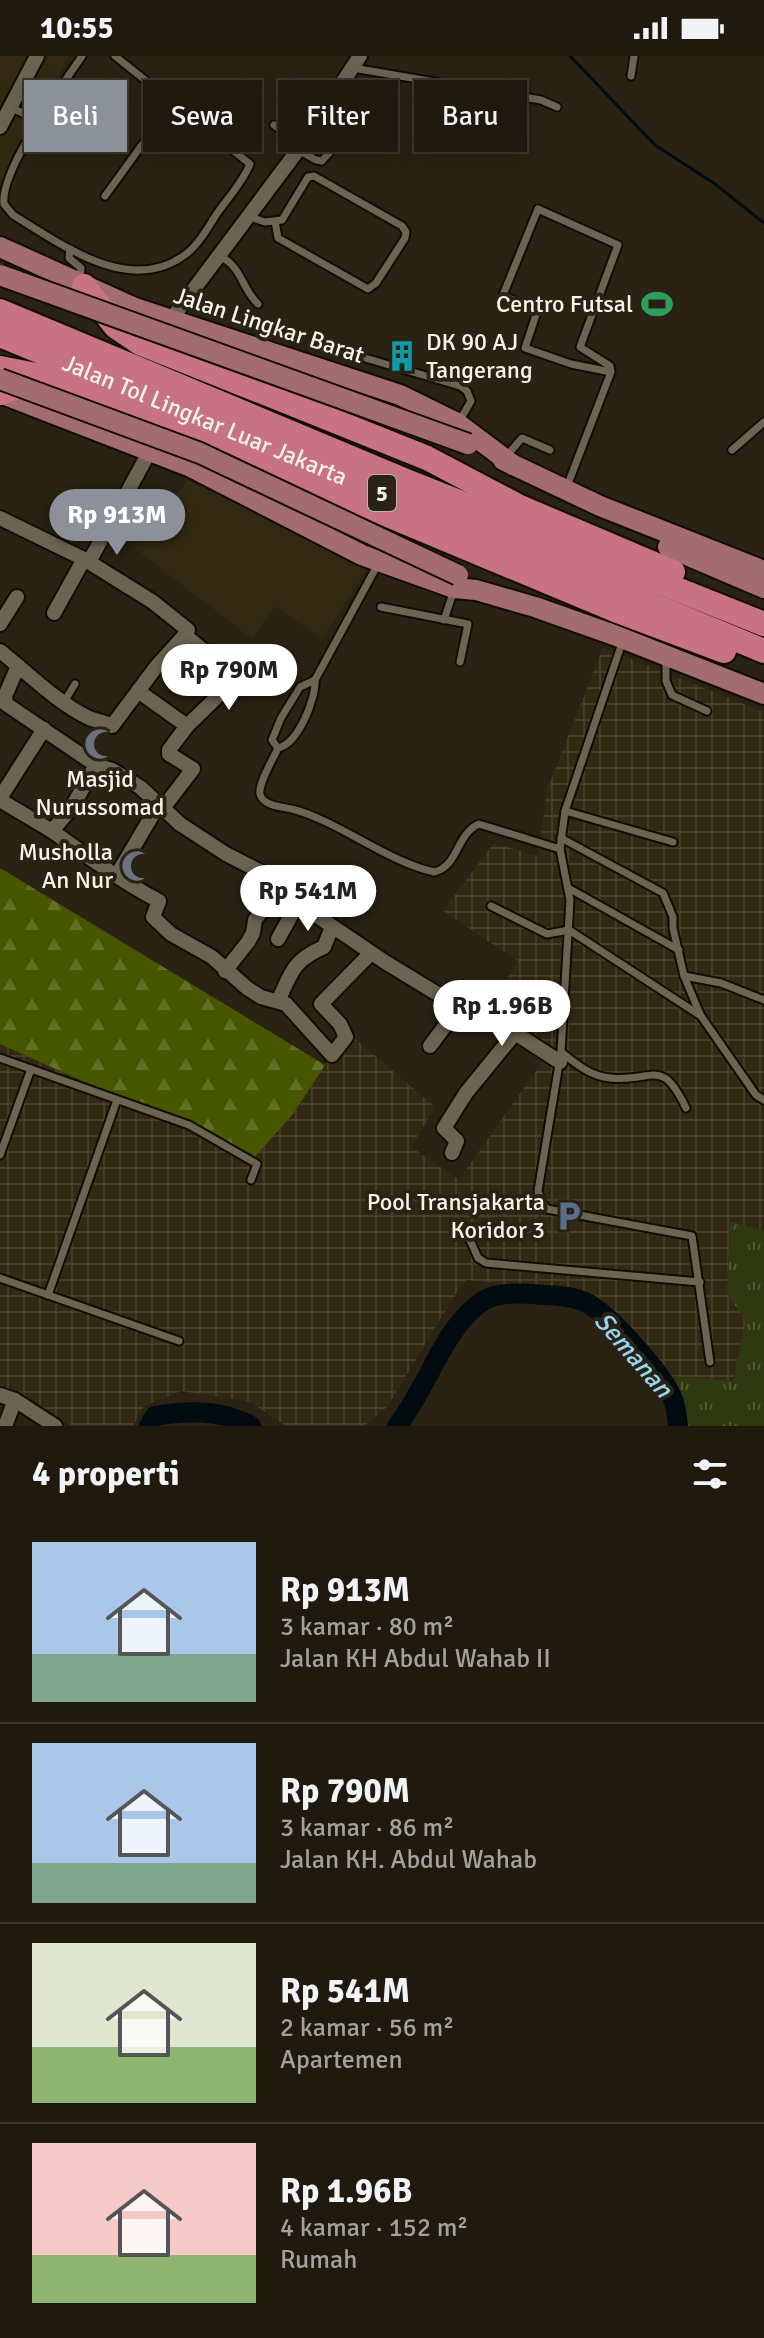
<!DOCTYPE html>
<html lang="id">
<meta charset="utf-8">
<style>
:root{--surface:#201a0e;--page:#282317;--text:#f1f3f6;--muted:#a2a19e;--line:#3d382e;--accent:#8c9099}
body{margin:0;font-family:Signika,sans-serif;background:var(--page);color:var(--text);height:100vh;display:flex;flex-direction:column;font-size:30px;white-space:nowrap}
*{box-sizing:border-box;margin:0}
p{font-size:26px;color:var(--muted)}
.icon{flex:none;width:44px;height:44px;fill:none;stroke:currentColor;stroke-width:2;stroke-linecap:round;stroke-linejoin:round}
.map{position:relative;height:1370px;overflow:hidden}
.details{display:flex;flex-direction:column;background:var(--surface);flex:1}
.details>*{flex:none}
.top-card{position:absolute;left:24px;top:24px;width:716px;height:72px;display:flex;gap:16px}
.price{position:absolute;translate:-50% -68px;padding:0 18px;border-radius:28px;background:#fff;color:#222;font-size:26px;line-height:52px;filter:drop-shadow(0 2px 4px #0008)}
.price::after{content:'';position:absolute;left:50%;top:48px;width:24px;height:18px;margin-left:-12px;background:inherit;clip-path:polygon(0 0,100% 0,50% 100%)}
.price.on{background:var(--accent);color:#fff}
ul{padding:0;list-style:none}
li{display:flex;align-items:center;gap:24px;height:200px;padding:0 32px}
li+li{border-top:2px solid var(--line)}
li span{display:grid;place-items:center;flex:none;width:224px;height:160px;border-radius:0px;color:#555}
li>.icon{margin-inline-start:auto}
span .icon{width:96px;height:96px;fill:#fffc;stroke-width:1}
li b{font-size:34px}
h2{display:flex;justify-content:space-between;align-items:center;height:96px;padding:0 32px;font-size:34px}
.tag{padding:0 28px;border-radius:0px;background:var(--surface);box-shadow:0 4px 20px #0003,0 0 0 2px var(--line);font-size:28px;line-height:72px}
.tag.on{background:var(--accent);color:#fff}
.status{display:flex;justify-content:space-between;align-items:center;height:56px;padding:0 40px;background:var(--surface);direction:ltr}
.status svg{height:22px;fill:currentColor}
.map>svg:first-child{display:block}
.built{fill:#332912}
.industrial{fill:url(#industrial-grid)}
.grass{fill:url(#grass-tufts)}
.forest{fill:url(#forest-firs)}
.lines{fill:none;stroke-linecap:round;stroke-linejoin:round}
.stream{stroke:#020c10;stroke-width:3}
.river{stroke:#020c10;stroke-width:20}
.service-casing{stroke:#130c01;stroke-width:11}
.minor-casing{stroke:#130c01;stroke-width:18}
.primary-casing{stroke:#130c01;stroke-width:24}
.motorway-casing{stroke:#130c01;stroke-width:28}
.service{stroke:#6b6452;stroke-width:7}
.minor{stroke:#6b6452;stroke-width:14}
.primary{stroke:#a36d6f;stroke-width:20}
.motorway{stroke:#c87383;stroke-width:24}
.primary-bridge-casing{stroke:#130c01;stroke-width:24;stroke-linecap:butt}
.primary-bridge{stroke:#a36d6f;stroke-width:20}
.labels{text-anchor:middle;dominant-baseline:central;stroke-width:8;stroke-linejoin:round;paint-order:stroke}
.shield{fill:#2a2313;stroke:#bbb5aa;stroke-width:2}
.shield-label{font-size:22px;font-weight:bold;fill:#f9f4ea}
.poi-label{font-size:24px;fill:#f9f4ea;stroke:#2a2313;text-anchor:end}
.street-label{font-size:24px;fill:#f9f4ea;stroke:#2a2313}
.water-label{font-size:26px;font-style:italic;fill:#92d7f3;stroke:#2a2313}
</style>
<div class="status"><b>10:55</b><svg viewBox="0 0 49 12"><path d="M0 12V9h3v3zM5 12V6h3v6zM10 12V3h3v9zM15 12V0h3v12zM26 1h20v11H26zM47 4h2v5h-2z"/></svg></div>
<div class="map">
<svg width="764" height="1370" viewBox="0 0 764 1370">
<defs>
<pattern id="industrial-grid" width="8" height="8" patternUnits="userSpaceOnUse" patternTransform="scale(2)"><rect width="8" height="8" fill="#332912"/><path d="M0 4h8M4 0v8" fill="none" stroke="#473e29"/></pattern>
<pattern id="grass-tufts" width="24" height="20" patternUnits="userSpaceOnUse" patternTransform="scale(2)"><rect width="24" height="20" fill="#2f3910"/><path d="M3 7l-1-3M5 7V3M7 7l1-3M15 17l-1-3M17 17v-4M19 17l1-3" fill="none" stroke="#4e5633"/></pattern>
<pattern id="forest-firs" width="22" height="20" patternUnits="userSpaceOnUse" patternTransform="scale(2)"><rect width="22" height="20" fill="#475700"/><path d="M5 1l3.5 6h-7zM16 11l3.5 6h-7z" fill="#627025"/></pattern>
</defs>
<rect width="100%" height="100%" fill="#2a2313"/>
<!-- built -->
<g class="built">
<polygon points="0,0 69,0 0,133"/>
<polygon points="188,424 371,507 322,583 274,550 252,583 133,491"/>
</g>
<!-- industrial -->
<polygon class="industrial" points="603,592 764,656 764,1175 731,1167 726,1237 746,1265 733,1325 667,1320 616,1257 580,1237 467,1224 460,1231 387,1351 364,1370 286,1370 250,1346 181,1335 144,1350 133,1370 73,1370 0,1330 0,988 254,1102 293,1058 346,975 435,1051 411,1091 459,1124 543,1005 484,959 518,905 443,855 494,787 538,800 547,734"/>
<!-- grass -->
<polygon class="grass" points="731,1166 764,1175 764,1370 677,1370 667,1320 733,1325 746,1265 726,1237"/>
<!-- forest -->
<polygon class="forest" points="0,812 325,1009 293,1058 254,1102 0,988"/>
<g class="lines">
<!-- stream -->
<polyline class="stream" points="570,0 655,89 715,128 764,167"/>
<!-- river -->
<g class="river">
<path d="M 149,1370 L 155,1360 C 187,1354 221,1353 251,1370"/>
<path d="M 397,1370 C 427,1333 444,1270 483,1245 C 495,1237 517,1237 531,1238 C 548,1239 569,1239 585,1246 C 609,1257 666,1321 674,1346 C 676,1353 677,1362 678,1370"/>
</g>
<defs>
<g id="service">
<path d="M 82,0 C 62,30 0,114 4,148 L 13,159 C 61,188 130,241 186,198 C 198,189 208,172 216,159 C 227,143 243,126 250,108 L 115,0"/>
<polyline points="353,12 541,44 557,51"/>
<polyline points="631,20 634,0"/>
<polyline points="336,39 357,52"/>
<polyline points="10,51 39,65"/>
<polyline points="274,69 301,90"/>
<polyline points="298,94 316,104 322,105 342,82"/>
<polyline points="105,140 173,46"/>
<polyline points="250,161 265,166 282,164 308,121 314,120 402,170 406,176 405,182 376,227 368,233 278,182 275,165"/>
<polyline points="70,193 69,202 81,212 80,224"/>
<path d="M 220,200 C 242,211 242,233 258,248"/>
<polyline points="345,296 460,330 467,335 471,345 460,364"/>
<polyline points="732,394 764,366"/>
<polyline points="505,402 522,382 550,394"/>
<polyline points="566,433 611,316 610,310 580,291 618,189 538,153 503,239 537,256 525,292 571,308 611,316"/>
<path d="M 378,508 L 315,624 C 316,643 298,688 278,692 C 274,701 258,728 260,738 C 263,750 282,751 292,753 C 338,765 388,806 434,816 C 459,810 456,778 479,768 L 560,793"/>
<polyline points="381,551 468,568 460,606"/>
<polyline points="444,564 454,534"/>
<polyline points="623,584 565,755 560,793 570,844 561,996 538,1135 541,1146 547,1153 692,1180 710,1306"/>
<polyline points="666,604 666,625 672,639 707,655"/>
<polyline points="64,646 75,628"/>
<polyline points="278,692 272,684 281,662 300,631 315,624"/>
<polyline points="565,755 673,786"/>
<polyline points="561,782 663,837 673,861 673,872 684,920 700,958"/>
<polyline points="570,833 679,894"/>
<polyline points="491,850 547,878 569,874"/>
<polyline points="569,874 701,960 756,1039 764,1044"/>
<polyline points="684,920 721,927 764,944"/>
<path d="M 515,977 C 528,964 545,967 562,967"/>
<path d="M 561,996 C 576,1008 590,1020 610,1022 C 652,1027 661,999 686,1052"/>
<polyline points="0,1002 189,1069 257,1108 251,1124"/>
<polyline points="0,1099 31,1013"/>
<polyline points="470,1184 478,1202 486,1207 700,1226"/>
<polyline points="0,1222 179,1285"/>
<polyline points="48,1239 117,1044"/>
</g>
<g id="minor">
<polyline points="0,71 37,0"/>
<polyline points="170,265 298,94 360,0"/>
<polyline points="0,462 84,503 153,546 188,574 185,579 235,621 229,634 219,639 187,670 138,635"/>
<polyline points="89,506 151,393"/>
<polyline points="54,557 84,503"/>
<polyline points="0,568 17,541"/>
<path d="M 0,595 C 28,617 56,646 89,662 C 96,665 103,665 112,670 L 156,611 L 185,579"/>
<polyline points="18,610 5,640 6,648 96,709 112,714 140,731 180,768 226,798 263,817 298,847 385,906 459,951 515,977 560,1006"/>
<polyline points="0,742 44,673"/>
<polyline points="0,744 52,775 72,751 96,709"/>
<polyline points="163,752 193,713 169,698 169,694 187,670"/>
<path d="M 52,775 C 87,800 121,825 159,845 L 153,861 L 171,878 L 212,901 L 247,932 L 261,941 L 286,948 L 332,999 L 346,981 L 340,968 L 321,948 L 371,897"/>
<polyline points="118,817 159,748"/>
<polyline points="278,883 298,847"/>
<polyline points="225,915 248,886 253,877 255,864 279,831"/>
<path d="M 278,945 C 292,916 292,905 324,891 L 332,871"/>
<polyline points="430,990 459,951"/>
<polyline points="452,1097 457,1085 444,1072 466,1037 515,977"/>
<polyline points="0,1339 15,1344 55,1370"/>
<polyline points="5,1370 15,1344"/>
</g>
<g id="primary">
<polyline points="0,191 135,252 400,339 457,367 513,409"/>
<polyline points="0,337 191,411 362,499 454,532 476,534 535,551 614,579 764,638"/>
<polyline points="503,404 600,450 764,515"/>
<polyline points="668,491 764,532"/>
</g>
<g id="motorway">
<polyline points="84,230 115,270 140,287 427,402 520,451 673,516"/>
<polyline points="0,255 404,424 764,568"/>
<path id="s1" d="M 0,279 L 764,595"/>
<polyline points="0,312 67,325 615,554 724,595"/>
<polyline points="0,337 36,325"/>
</g>
</defs>
<!-- service casing -->
<use href="#service" class="service-casing"/>
<!-- minor casing -->
<use href="#minor" class="minor-casing"/>
<!-- primary casing -->
<use href="#primary" class="primary-casing"/>
<!-- motorway casing -->
<use href="#motorway" class="motorway-casing"/>
<!-- service -->
<use href="#service" class="service"/>
<!-- minor -->
<use href="#minor" class="minor"/>
<!-- primary -->
<use href="#primary" class="primary"/>
<!-- motorway -->
<use href="#motorway" class="motorway"/>
<defs>
<g id="primary-bridge">
<polyline points="0,219 468,388"/>
<polyline points="0,323 200,397 458,519"/>
</g>
</defs>
<!-- primary-bridge casing -->
<use href="#primary-bridge" class="primary-bridge-casing"/>
<!-- primary-bridge -->
<use href="#primary-bridge" class="primary-bridge"/>
</g>
<!-- icons -->
<defs>
<symbol id="stadium-bare" viewBox="-9 -9 18 18"><path d="M0-5a6.5 5 0 1 0 0 10a6.5 5 0 1 0 0-10ZM-3.5-1.8h7v3.6h-7Z" fill="#2e9e5b" stroke="#2a2313" stroke-width="2.5" paint-order="stroke"/></symbol>
<symbol id="building-bare" viewBox="-9 -9 18 18"><path d="M-4-6H4V6H1V3H-1V6H-4ZM-2.5-4.3h1.7v1.8h-1.7ZM.8-4.3h1.7v1.8H.8ZM-2.5-1h1.7V.8h-1.7ZM.8-1h1.7V.8H.8Z" fill="#0f9aa8" stroke="#2a2313" stroke-width="2.5" paint-order="stroke"/></symbol>
<symbol id="mosque-bare" viewBox="-9 -9 18 18"><path d="M3.5-4.9A6 6 0 1 0 3.5 4.9A5 5 0 1 1 3.5-4.9Z" fill="#6b7280" stroke="#2a2313" stroke-width="2.5" paint-order="stroke"/></symbol>
<symbol id="parking-bare" viewBox="-9 -9 18 18"><path d="M-3.5-5.5H1a3.5 3.5 0 0 1 0 7H-1V5.5H-3.5ZM-1-3.4V-.6H.8a1.4 1.4 0 0 0 0-2.8Z" fill="#5c6f8a" stroke="#2a2313" stroke-width="2.5" paint-order="stroke"/></symbol>
</defs>
<g fill-rule="evenodd">
<use href="#stadium-bare" x="635" y="226" width="44" height="44"/>
<use href="#building-bare" x="380" y="278" width="44" height="44"/>
<use href="#mosque-bare" x="78" y="666" width="44" height="44"/>
<use href="#mosque-bare" x="115" y="788" width="44" height="44"/>
<use href="#parking-bare" x="547" y="1138" width="44" height="44"/>
</g>
<g class="labels">
<!-- shield labels -->
<rect class="shield" x="368" y="419" width="28" height="36" rx="6"/>
<g class="shield-label">
<text x="382" y="437">5</text>
</g>
<!-- poi labels -->
<g class="poi-label">
<text x="633" y="248">Centro Futsal</text>
<text x="426" y="286" text-anchor="start">DK 90 AJ<tspan x="426" dy="28">Tangerang</tspan></text>
<text x="100" y="723" text-anchor="middle">Masjid<tspan x="100" dy="28">Nurussomad</tspan></text>
<text x="113" y="796">Musholla<tspan x="113" dy="28">An Nur</tspan></text>
<text x="545" y="1146">Pool Transjakarta<tspan x="545" dy="28">Koridor 3</tspan></text>
</g>
<!-- street labels -->
<g class="street-label">
<text transform="translate(269 269) rotate(18)">Jalan Lingkar Barat</text>
<text stroke="none"><textPath href="#s1" startOffset="222">Jalan Tol Lingkar Luar Jakarta</textPath></text>
</g>
<!-- water labels -->
<g class="water-label">
<text transform="translate(633 1299) rotate(49)">Semanan</text>
</g>
</g>
</svg>
<b class="price on" style="left:117px;top:501px">Rp 913M</b>
<b class="price" style="left:229px;top:656px">Rp 790M</b>
<b class="price" style="left:308px;top:877px">Rp 541M</b>
<b class="price" style="left:502px;top:992px">Rp 1.96B</b>
<div class="top-card">
<a class="tag on">Beli</a>
<a class="tag">Sewa</a>
<a class="tag">Filter</a>
<a class="tag">Baru</a>
</div>
</div>
<section class="details">
<h2>4 properti<svg class="icon" aria-label="filters" viewBox="0 0 24 24"><path d="M4 7h16M4 17h16"/><circle cx="9" cy="7" r="2"/><circle cx="15" cy="17" r="2"/></svg></h2>
<ul>
<li><span style="background:linear-gradient(#a9c7e8 70%,#7fa58c 0)"><svg class="icon" aria-label="home" viewBox="0 0 24 24"><path d="M3 11l9-7 9 7M6 9v11h12V9"/></svg></span><div><b>Rp 913M</b><p>3 kamar · 80 m²</p><p>Jalan KH Abdul Wahab II</p></div></li>
<li><span style="background:linear-gradient(#a9c7e8 75%,#7fa58c 0)"><svg class="icon" aria-label="home" viewBox="0 0 24 24"><path d="M3 11l9-7 9 7M6 9v11h12V9"/></svg></span><div><b>Rp 790M</b><p>3 kamar · 86 m²</p><p>Jalan KH. Abdul Wahab</p></div></li>
<li><span style="background:linear-gradient(#dfe7d0 65%,#8fb573 0)"><svg class="icon" aria-label="home" viewBox="0 0 24 24"><path d="M3 11l9-7 9 7M6 9v11h12V9"/></svg></span><div><b>Rp 541M</b><p>2 kamar · 56 m²</p><p>Apartemen</p></div></li>
<li><span style="background:linear-gradient(#f6c9c9 70%,#8fb573 0)"><svg class="icon" aria-label="home" viewBox="0 0 24 24"><path d="M3 11l9-7 9 7M6 9v11h12V9"/></svg></span><div><b>Rp 1.96B</b><p>4 kamar · 152 m²</p><p>Rumah</p></div></li>
</ul>
</section>
